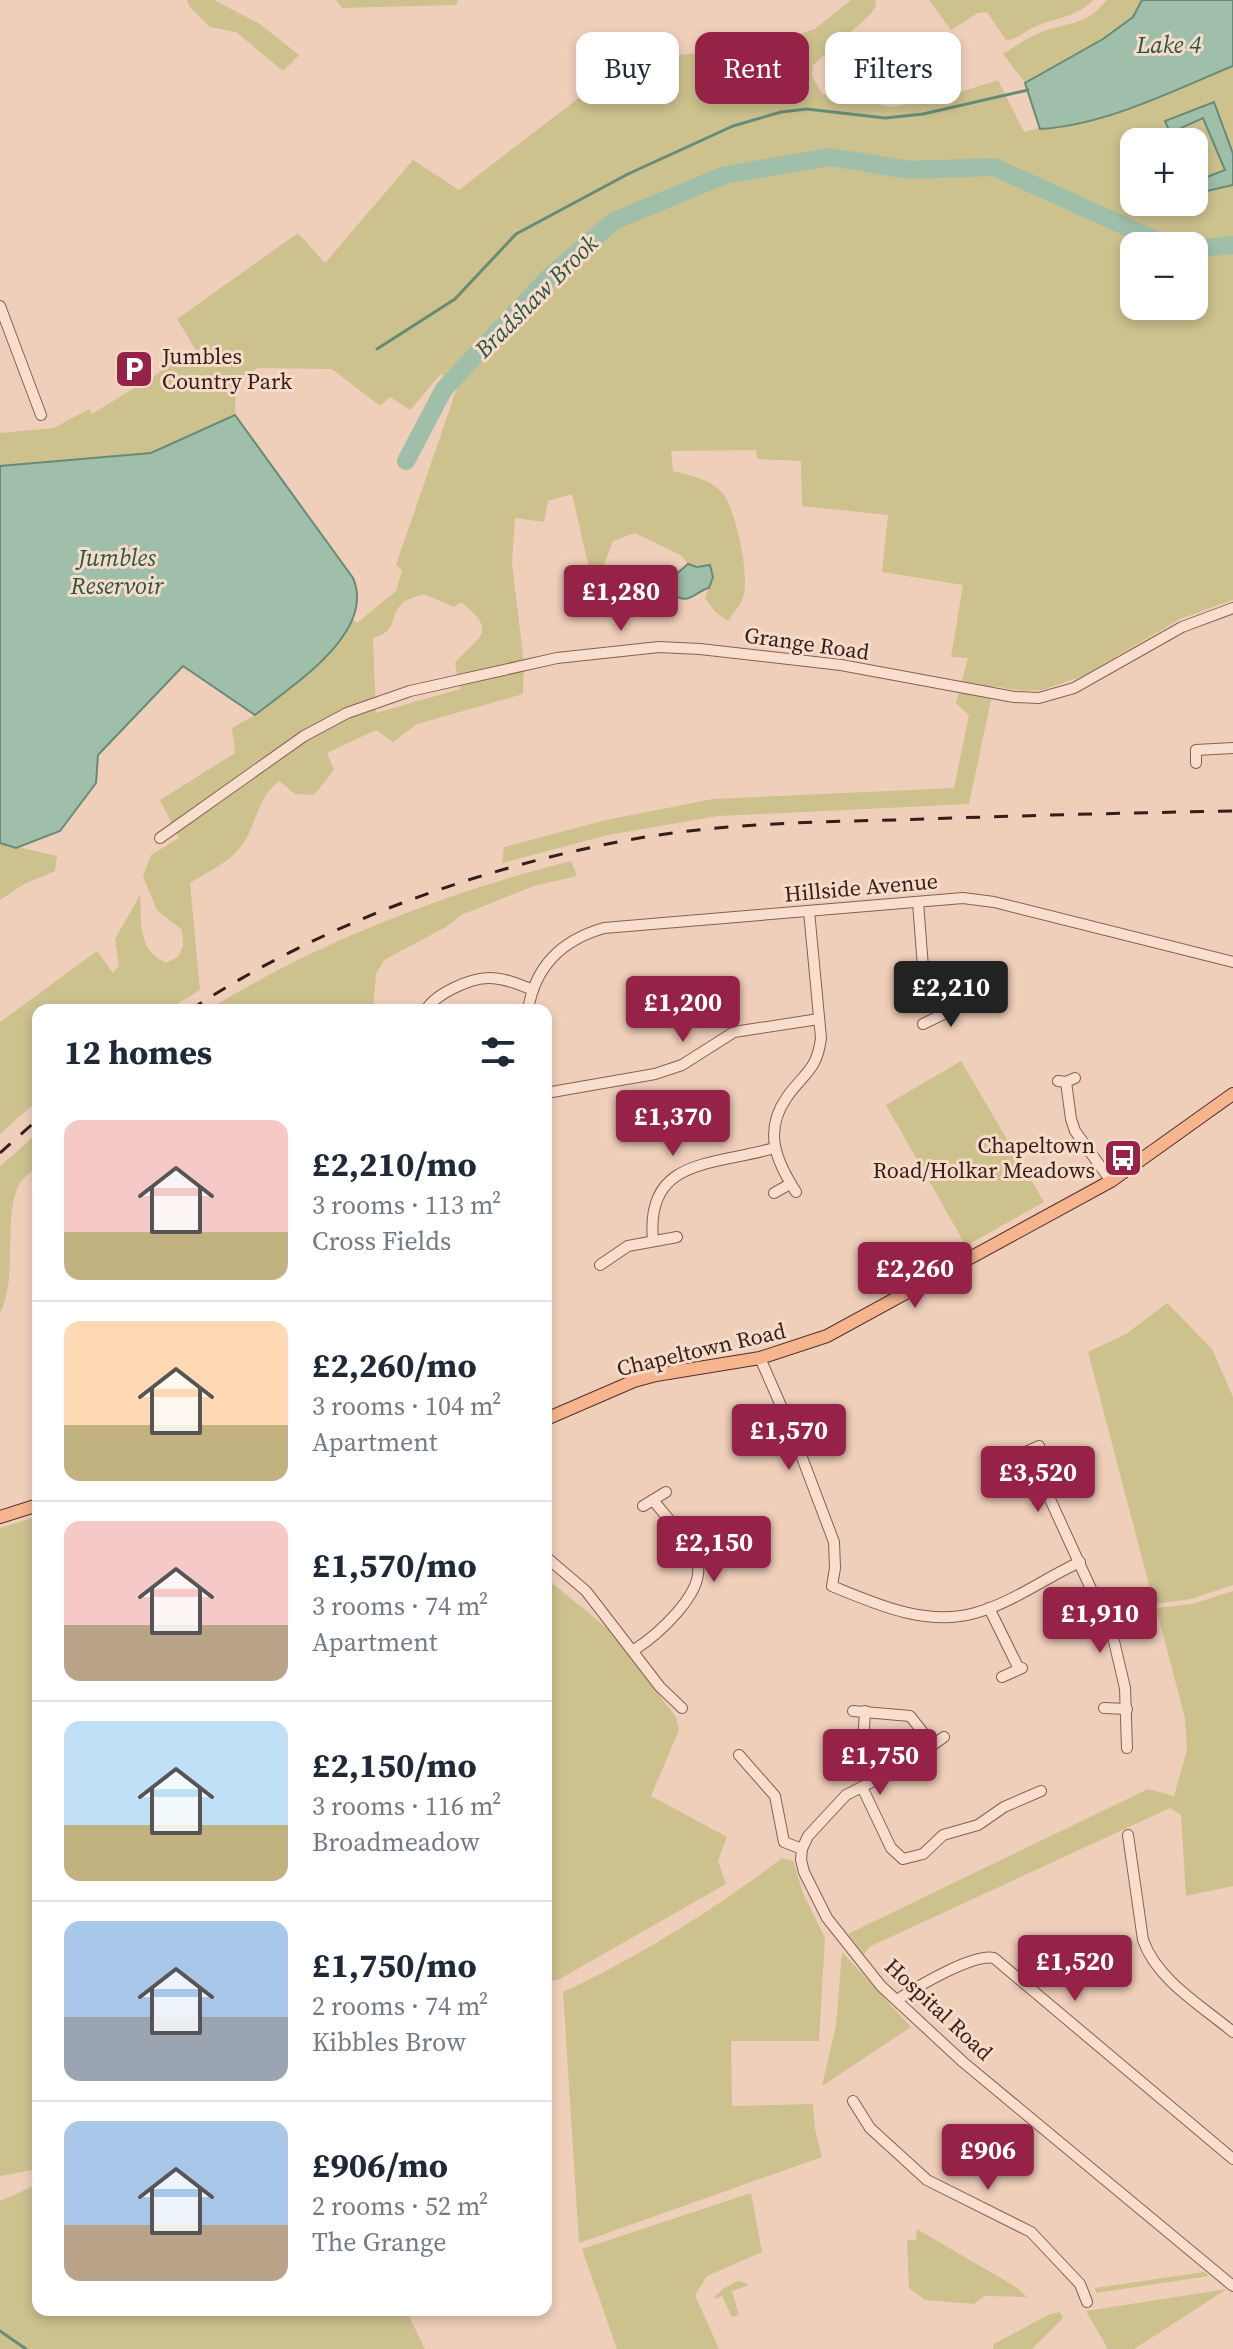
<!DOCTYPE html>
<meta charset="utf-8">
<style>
:root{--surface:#fff;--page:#f6f6f7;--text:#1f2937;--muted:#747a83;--line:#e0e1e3;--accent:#972247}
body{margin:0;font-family:"Source Serif 4",serif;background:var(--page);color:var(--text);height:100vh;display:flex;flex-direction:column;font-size:30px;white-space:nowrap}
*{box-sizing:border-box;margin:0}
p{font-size:26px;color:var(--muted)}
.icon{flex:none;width:44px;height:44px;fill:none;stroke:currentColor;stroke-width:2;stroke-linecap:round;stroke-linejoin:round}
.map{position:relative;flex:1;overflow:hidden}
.drawer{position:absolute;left:32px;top:1004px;width:520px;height:1312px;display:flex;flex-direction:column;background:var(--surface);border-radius:16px;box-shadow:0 4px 12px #0003}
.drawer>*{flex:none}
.guide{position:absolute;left:576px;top:32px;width:536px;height:72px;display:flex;gap:16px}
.tools{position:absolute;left:1120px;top:128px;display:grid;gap:16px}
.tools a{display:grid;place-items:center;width:88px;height:88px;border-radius:16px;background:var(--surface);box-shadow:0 4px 12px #0003;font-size:40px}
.price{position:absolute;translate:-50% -68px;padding:0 18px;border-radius:8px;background:var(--accent);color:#fff;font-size:26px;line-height:52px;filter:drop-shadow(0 2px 4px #0008)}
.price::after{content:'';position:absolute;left:50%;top:48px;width:24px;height:18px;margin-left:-12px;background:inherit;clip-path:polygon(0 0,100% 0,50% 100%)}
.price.active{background:#222;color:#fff}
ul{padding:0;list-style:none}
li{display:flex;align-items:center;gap:24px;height:200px;padding:0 32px}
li+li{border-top:2px solid var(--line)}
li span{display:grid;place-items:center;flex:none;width:224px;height:160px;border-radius:16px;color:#555}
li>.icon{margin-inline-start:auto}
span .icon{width:96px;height:96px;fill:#fffc;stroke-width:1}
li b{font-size:34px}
h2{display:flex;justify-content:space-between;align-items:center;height:96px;padding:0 32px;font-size:34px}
.chip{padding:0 28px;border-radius:16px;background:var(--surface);box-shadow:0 4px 12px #0003;font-size:28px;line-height:72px}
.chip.active{background:var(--accent);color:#fff}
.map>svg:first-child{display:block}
.green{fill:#cdc18e;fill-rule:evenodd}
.water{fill:#9fbfab;stroke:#668c77;stroke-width:2}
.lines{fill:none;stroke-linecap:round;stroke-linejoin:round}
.stream{stroke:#668c77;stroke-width:3}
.river{stroke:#9fbfab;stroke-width:18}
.minor-casing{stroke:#865f54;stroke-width:12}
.major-casing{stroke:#533029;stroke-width:14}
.minor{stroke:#fadecd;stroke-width:10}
.major{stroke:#f6b58e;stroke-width:12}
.rail{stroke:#341e1a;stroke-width:3;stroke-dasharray:14 14;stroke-linecap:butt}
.labels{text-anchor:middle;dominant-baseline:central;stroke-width:6;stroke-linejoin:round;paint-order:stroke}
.poi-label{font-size:22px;fill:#341e1a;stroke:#f6dbc9;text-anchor:start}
.street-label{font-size:22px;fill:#341e1a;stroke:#f6dbc9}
.water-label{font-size:24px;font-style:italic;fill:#285544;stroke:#f6dbc9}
</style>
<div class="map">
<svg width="1233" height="2349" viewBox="0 0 1233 2349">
<rect width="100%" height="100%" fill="#efcfba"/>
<!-- green -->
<g class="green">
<polygon points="187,0 214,0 260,24 299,55 283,71 236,32 210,27 189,6"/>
<polygon points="336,0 458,0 456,5 342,8"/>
<path d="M 851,0 L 875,0 L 876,5 L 871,14 L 813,65 L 812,76 L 822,94 L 892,107 L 942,98 L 998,80 L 1024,132 L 1039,128 L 1025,83 L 1003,54 C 1016,46 1029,36 1044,31 C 1074,21 1084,26 1107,0 L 1233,0 L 1233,600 L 1180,619 L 1083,676 L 1042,690 L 1023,691 L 994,686 L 969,804 L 718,816 L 608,835 L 502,863 L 504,847 L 606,820 L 713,799 L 954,788 L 969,715 L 956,703 L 968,658 L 951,657 L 963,585 L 882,572 L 888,515 L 802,506 L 801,461 L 757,459 L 756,450 L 671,451 L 673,471 C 690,475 713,480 724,495 C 736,513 749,572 744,594 C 742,603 733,613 728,621 L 715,612 L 705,598 L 709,588 L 704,566 L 688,564 L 682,556 L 635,533 L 613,541 L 594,590 L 572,494 L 548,501 L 544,522 L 515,518 L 512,563 L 524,664 L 523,694 L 417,724 L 393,742 L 376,730 L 327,753 L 334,770 L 314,795 L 295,794 L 279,781 C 259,796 257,820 245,841 C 233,861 209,871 190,883 L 200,990 L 167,1010 L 38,1010 L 38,1100 L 0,1134 L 0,1022 L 97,951 L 113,973 L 119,966 L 115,939 L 140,895 C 142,923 137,949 166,963 L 178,957 L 183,946 L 182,930 L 157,910 L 143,877 L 151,855 L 179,838 L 160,800 L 235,753 L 232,728 L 255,715 L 328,656 L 353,620 L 357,623 L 396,591 L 402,570 L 396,565 L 458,385 L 441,374 L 410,410 L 390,397 L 380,406 L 332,369 L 257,368 L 236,383 L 235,415 L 151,453 L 0,466 L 0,433 L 54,428 L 89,409 L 92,414 L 196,350 L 177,319 L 298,233 L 325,263 L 413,160 L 459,190 L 628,60 L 759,47 L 815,29 ZM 1134,142 L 1194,142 L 1194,202 L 1134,202 ZM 1134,246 L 1194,246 L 1194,306 L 1134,306 ZM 424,594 L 454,607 L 461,602 C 500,633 478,636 455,663 L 460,689 L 376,713 L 373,638 C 400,631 387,615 405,601 C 410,598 418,596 424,594 Z"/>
<path d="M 929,0 L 1093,0 C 1078,17 1054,18 1034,27 C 1024,31 1018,40 1006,40 L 987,12 L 978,13 L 951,30 Z"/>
<polygon points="0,843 57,856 55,871 24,884 0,900"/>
<path d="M 571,861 L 577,876 L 534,886 L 461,915 L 446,927 L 384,960 L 376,974 L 373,1010 L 208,1010 C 314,943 450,891 571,861 Z"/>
<polygon points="961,1061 1044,1202 966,1246 886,1105"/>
<path d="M 38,1133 L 38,1167 C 33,1171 27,1175 23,1179 C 0,1208 20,1273 0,1313 L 0,1166 Z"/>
<polygon points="1167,1303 1212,1349 1233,1397 1233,1585 1191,1599 1154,1604 1088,1352 1126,1334"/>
<polygon points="38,1516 38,2169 0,2176 0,1528"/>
<polygon points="546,1578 608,1629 676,1717 679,1730 651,1796 727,1837 718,1861 726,1884 558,1980 546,1981"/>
<polygon points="1233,1591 1233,1886 1186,1896 1181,1815 1170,1808 869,1947 864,1954 848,1934 1148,1789 1174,1796 1187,1750 1185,1718 1156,1608 1192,1604"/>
<path d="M 782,1858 L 793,1861 L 803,1893 L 825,1938 L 819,2041 L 731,2041 L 732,2106 L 813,2104 L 815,2129 L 822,2157 L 579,2243 L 563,1992 C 636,1959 718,1907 782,1858 Z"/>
<polygon points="842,1952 911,2027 822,2086 836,2025"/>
<polygon points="38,2184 38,2310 406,2310 425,2349 0,2349 0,2201"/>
<polygon points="751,2193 762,2252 707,2276 695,2295 719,2349 617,2349 582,2249"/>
<polygon points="917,2229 1016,2287 1027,2297 984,2296 974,2304 925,2300 909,2288 907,2240 916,2240"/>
<polygon points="1204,2272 1209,2276 1096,2293 1095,2288"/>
<polygon points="738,2281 748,2284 747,2286 732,2291 739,2315 732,2317 722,2296 716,2299 715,2296 723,2289"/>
<polygon points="1227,2289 1134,2349 1108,2349 1086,2311"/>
<polygon points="1059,2312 1063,2316 1062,2319 1032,2349 993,2349 994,2344 1048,2315"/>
</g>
<!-- water -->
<g class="water">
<path d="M 1142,0 L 1233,0 L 1233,66 C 1172,91 1106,125 1040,129 L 1025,83 L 1103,39 L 1133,17 Z"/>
<polygon points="1214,102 1233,154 1233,185 1198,193 1194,191 1194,160 1202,179 1225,170 1203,118 1181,128 1186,142 1174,142 1165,121"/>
<path d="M 235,415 L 353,578 C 377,633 290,687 255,715 L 183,666 L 98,755 L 96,783 L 60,831 L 16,848 L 0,843 L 0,466 L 151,453 Z"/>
<path d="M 688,564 L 697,567 L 710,565 L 713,577 L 709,588 C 698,590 688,605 676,596 C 672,593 669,589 665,586 L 666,583 Z"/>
</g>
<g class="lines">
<!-- stream -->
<g class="stream">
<polyline points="377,349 455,299 516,234 628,174 733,126 781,112 807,109 885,118 923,114 1028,90"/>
<polyline points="0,2331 26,2349"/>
</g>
<!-- river -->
<g class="river">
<polyline points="1194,249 1233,245"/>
<polyline points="406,461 444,389 549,277 614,221 725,175 830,157 909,170 994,167 1169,246"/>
</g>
<defs>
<g id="minor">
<polyline points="0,306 41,415"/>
<polyline points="1196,763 1196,750 1233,748"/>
<polyline points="160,838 304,736 347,713 410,691 557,658 659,647 700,649 841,665 1014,697 1039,698 1074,688 1182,627 1233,608"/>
<polyline points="918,902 924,981 939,1015"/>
<path d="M 426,1010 C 435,994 470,978 489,978 C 504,978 519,984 533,990"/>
<path d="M 528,1010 C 535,966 562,940 604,928 L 963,898 L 994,902 L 1233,962"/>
<polyline points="923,1024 968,1002"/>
<polyline points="1058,1081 1066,1082 1075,1078"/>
<polyline points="1066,1082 1071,1119 1075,1131 1111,1181"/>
<polyline points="546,1093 655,1074 682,1065 734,1032 819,1019"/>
<path d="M 796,1192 C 776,1161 763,1131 787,1097 C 803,1074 817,1071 821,1038 L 809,911"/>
<polyline points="774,1193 790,1184"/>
<path d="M 653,1240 C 645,1157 714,1166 774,1148"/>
<polyline points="600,1265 628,1246 677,1237"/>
<path d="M 760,1358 L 792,1431 L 834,1542 L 835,1568 L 832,1586 C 876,1604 926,1627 975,1613 C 1012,1603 1045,1578 1080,1562"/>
<polyline points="1028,1451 1113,1637 1125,1688 1127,1748"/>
<polyline points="1013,1458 1039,1446"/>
<polyline points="643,1506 666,1492"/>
<polyline points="546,1557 586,1591 660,1687 682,1708"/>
<polyline points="989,1608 1019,1669"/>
<path d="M 634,1650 C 656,1636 707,1592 697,1562 C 691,1542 666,1517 653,1500"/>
<polyline points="1002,1677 1022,1668"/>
<polyline points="1104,1708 1127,1709"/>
<polyline points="853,1711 910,1716 933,1745"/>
<polyline points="864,1728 865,1711"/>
<polyline points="944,1737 903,1766 846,1795 808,1836 802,1849 801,1860 804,1872 827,1918 881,1986 963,2062 1233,2286"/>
<polyline points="739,1755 775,1796 784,1842 802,1849"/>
<polyline points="862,1787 891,1848 903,1859 923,1854 943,1835 978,1825 1004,1807 1041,1791"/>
<path d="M 1128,1835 L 1143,1940 C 1157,1980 1202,2006 1233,2032"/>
<path d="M 897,2000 C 915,1988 973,1953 994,1958 L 1233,2159"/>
<polyline points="853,2101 870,2128 927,2180 1031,2232 1080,2284 1087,2302"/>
</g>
<g id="major">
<polyline points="546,1419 634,1381 656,1375 760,1358 827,1336 1111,1181 1233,1094"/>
<polyline points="0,1517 38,1505"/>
</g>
</defs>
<!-- minor casing -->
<use href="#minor" class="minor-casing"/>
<!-- major casing -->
<use href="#major" class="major-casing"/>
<!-- minor -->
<use href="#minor" class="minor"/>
<!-- major -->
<use href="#major" class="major"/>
<!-- rail -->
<g class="rail">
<path d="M 190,1010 C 321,924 474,869 628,840 C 715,824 805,822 894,820 C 1007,816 1120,813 1233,811"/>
<polyline points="0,1153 38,1119"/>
</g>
</g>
<!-- icons -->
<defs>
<symbol id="parking-square" viewBox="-11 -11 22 22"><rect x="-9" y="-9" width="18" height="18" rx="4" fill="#972247" stroke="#f6dbc9"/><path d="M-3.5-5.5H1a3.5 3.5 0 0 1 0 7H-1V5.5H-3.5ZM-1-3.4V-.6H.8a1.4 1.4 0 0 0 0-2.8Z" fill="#fff"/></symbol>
<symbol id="bus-square" viewBox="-11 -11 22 22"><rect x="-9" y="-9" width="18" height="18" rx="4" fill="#972247" stroke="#f6dbc9"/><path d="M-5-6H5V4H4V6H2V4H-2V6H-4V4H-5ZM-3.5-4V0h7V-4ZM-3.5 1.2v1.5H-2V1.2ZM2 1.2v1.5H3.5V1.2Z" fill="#fff"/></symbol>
</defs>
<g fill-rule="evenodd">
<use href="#parking-square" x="112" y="347" width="44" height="44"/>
<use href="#bus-square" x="1101" y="1136" width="44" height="44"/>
</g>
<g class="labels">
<!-- poi labels -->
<g class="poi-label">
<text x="162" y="356">Jumbles<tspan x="162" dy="25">Country Park</tspan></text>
<text x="1095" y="1145" text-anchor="end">Chapeltown<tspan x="1095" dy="25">Road/Holkar Meadows</tspan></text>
</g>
<!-- street labels -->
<g class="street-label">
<text transform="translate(807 643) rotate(8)">Grange Road</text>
<text transform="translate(861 887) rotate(-5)">Hillside Avenue</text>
<text transform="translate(701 1349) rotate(-13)">Chapeltown Road</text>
<text transform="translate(939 2009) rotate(43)">Hospital Road</text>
</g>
<!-- water labels -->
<g class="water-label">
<text x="1169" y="44">Lake 4</text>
<text transform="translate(536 296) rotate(-45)">Bradshaw Brook</text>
<text x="117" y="557">Jumbles<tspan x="117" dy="28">Reservoir</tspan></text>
</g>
</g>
</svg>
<div class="tools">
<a>+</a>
<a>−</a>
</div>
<b class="price" style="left:621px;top:633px">£1,280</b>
<b class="price active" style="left:951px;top:1029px">£2,210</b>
<b class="price" style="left:683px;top:1044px">£1,200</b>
<b class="price" style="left:673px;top:1158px">£1,370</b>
<b class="price" style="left:915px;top:1310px">£2,260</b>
<b class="price" style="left:789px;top:1472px">£1,570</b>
<b class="price" style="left:1038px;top:1514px">£3,520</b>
<b class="price" style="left:714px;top:1584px">£2,150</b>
<b class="price" style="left:1100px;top:1655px">£1,910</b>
<b class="price" style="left:880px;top:1797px">£1,750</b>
<b class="price" style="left:1075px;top:2003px">£1,520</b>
<b class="price" style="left:988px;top:2192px">£906</b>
<div class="guide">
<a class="chip">Buy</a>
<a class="chip active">Rent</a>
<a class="chip">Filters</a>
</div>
<section class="drawer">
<h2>12 homes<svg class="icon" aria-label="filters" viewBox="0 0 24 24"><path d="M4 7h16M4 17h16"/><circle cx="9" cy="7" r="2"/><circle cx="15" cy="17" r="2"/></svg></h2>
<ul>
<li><span style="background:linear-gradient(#f6c9c9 70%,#c2b280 0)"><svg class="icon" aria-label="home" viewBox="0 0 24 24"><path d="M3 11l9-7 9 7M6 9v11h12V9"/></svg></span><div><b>£2,210/mo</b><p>3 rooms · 113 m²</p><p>Cross Fields</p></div></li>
<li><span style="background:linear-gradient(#ffd9b3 65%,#c2b280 0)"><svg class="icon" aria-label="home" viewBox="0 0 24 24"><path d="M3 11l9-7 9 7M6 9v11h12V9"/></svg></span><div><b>£2,260/mo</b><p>3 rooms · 104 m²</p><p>Apartment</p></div></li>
<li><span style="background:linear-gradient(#f6c9c9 65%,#b9a48a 0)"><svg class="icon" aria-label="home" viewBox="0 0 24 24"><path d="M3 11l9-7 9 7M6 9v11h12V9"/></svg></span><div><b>£1,570/mo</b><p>3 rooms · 74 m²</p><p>Apartment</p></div></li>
<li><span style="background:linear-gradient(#bfe0f5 65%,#c2b280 0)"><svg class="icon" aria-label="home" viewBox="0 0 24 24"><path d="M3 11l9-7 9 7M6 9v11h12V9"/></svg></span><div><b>£2,150/mo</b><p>3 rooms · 116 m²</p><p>Broadmeadow</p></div></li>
<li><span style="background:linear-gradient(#a9c7e8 60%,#9aa5b1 0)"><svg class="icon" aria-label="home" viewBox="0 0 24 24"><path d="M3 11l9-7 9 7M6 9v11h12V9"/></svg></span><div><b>£1,750/mo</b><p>2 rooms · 74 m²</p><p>Kibbles Brow</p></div></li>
<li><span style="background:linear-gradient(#a9c7e8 65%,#b9a48a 0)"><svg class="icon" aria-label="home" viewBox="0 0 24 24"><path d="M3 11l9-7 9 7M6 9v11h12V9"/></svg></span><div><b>£906/mo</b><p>2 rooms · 52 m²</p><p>The Grange</p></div></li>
</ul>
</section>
</div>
